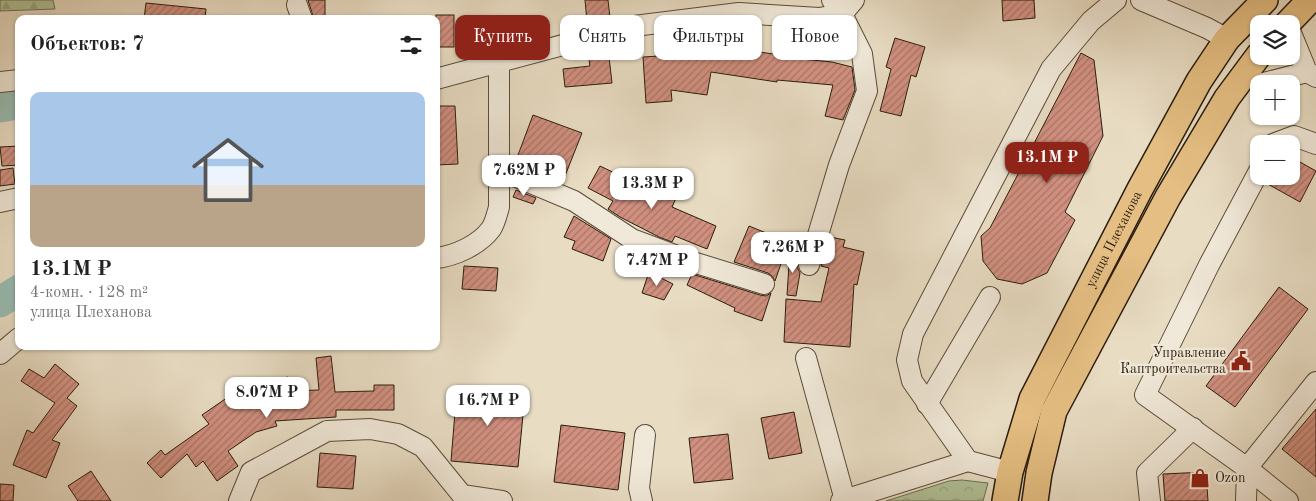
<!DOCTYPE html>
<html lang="ru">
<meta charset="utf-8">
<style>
:root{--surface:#fff;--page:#f6f6f6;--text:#222;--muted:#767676;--accent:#8f2418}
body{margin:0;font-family:"Old Standard TT",serif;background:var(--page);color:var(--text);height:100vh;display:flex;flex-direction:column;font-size:19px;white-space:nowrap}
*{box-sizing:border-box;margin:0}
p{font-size:16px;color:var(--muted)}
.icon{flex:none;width:28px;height:28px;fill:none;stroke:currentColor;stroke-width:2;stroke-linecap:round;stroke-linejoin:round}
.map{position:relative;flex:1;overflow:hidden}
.panel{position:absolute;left:15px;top:15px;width:425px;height:335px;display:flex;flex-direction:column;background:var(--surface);border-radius:10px;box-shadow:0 1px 4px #0004}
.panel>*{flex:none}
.hud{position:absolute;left:455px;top:15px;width:475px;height:45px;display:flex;gap:10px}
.buttons{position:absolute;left:1250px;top:15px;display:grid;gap:10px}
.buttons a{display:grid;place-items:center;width:50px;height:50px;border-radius:10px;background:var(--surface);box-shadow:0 1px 4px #0004;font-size:25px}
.price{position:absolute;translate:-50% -42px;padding:0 11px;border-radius:10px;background:#fff;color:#222;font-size:16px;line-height:32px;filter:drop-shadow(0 1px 2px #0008)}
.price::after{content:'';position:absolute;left:50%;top:30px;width:15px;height:11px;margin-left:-8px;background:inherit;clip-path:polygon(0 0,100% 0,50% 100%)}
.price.active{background:var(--accent);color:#fff}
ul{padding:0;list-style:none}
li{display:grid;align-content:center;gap:10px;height:265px;padding:0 15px}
li span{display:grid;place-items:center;height:155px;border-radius:10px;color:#555}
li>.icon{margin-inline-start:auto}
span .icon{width:90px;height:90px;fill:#fffc;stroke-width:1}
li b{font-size:21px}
h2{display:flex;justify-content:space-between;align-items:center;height:60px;padding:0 15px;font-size:21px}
.tag{padding:0 18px;border-radius:10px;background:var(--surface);box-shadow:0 1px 4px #0004;font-size:18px;line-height:45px}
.tag.active{background:var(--accent);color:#fff}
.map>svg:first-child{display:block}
.forest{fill:url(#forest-firs);stroke:#6e7052}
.park{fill:url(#park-crowns);stroke:#6e7052}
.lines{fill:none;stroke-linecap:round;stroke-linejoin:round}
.river{stroke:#97bcb2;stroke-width:31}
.building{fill:url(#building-hatch);stroke:#2b1d0c}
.minor-casing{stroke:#5a4d3a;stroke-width:22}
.major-casing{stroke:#2b1d0c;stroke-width:28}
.minor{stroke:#f0e8d8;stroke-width:20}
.major{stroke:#e4be82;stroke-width:25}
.labels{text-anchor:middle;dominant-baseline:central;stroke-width:4.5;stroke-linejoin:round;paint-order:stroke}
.street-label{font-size:14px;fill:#2b1d0c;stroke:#f0e8d8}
.poi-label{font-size:14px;fill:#2b1d0c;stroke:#f0e8d8;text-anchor:end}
</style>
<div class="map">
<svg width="1316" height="501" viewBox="0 0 1316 501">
<defs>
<pattern id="forest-firs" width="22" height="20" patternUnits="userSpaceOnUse" patternTransform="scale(1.25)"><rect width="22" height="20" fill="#b1c298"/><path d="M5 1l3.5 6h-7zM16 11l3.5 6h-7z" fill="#98a682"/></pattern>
<pattern id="park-crowns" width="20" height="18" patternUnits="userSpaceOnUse" patternTransform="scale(1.25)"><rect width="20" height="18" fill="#b1c298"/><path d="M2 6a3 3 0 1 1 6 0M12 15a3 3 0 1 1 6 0" fill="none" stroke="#98a682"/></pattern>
<pattern id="building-hatch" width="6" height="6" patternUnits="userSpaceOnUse" patternTransform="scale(1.25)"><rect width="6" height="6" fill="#d19080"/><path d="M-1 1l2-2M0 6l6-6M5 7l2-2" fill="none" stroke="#aa7567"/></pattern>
</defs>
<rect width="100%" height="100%" fill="#e8dcc3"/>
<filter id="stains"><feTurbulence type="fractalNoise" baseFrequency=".004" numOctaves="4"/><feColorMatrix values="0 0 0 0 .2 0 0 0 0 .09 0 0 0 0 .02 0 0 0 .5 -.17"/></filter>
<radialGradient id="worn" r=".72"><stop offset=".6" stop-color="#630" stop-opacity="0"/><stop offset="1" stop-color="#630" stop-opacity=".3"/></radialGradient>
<!-- forest -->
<polygon class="forest" points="0,0 53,0 55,9 0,11"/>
<!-- park -->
<polygon class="park" points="962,480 988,483 983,501 886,501 949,481"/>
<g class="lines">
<!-- river -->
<g class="river">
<polyline points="0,107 19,104"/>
<polyline points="0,302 19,290"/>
</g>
</g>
<!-- building -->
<g class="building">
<polygon points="308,0 325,0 325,16 313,16"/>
<polygon points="585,0 608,0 610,18 587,21"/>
<polygon points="1002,0 1034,0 1035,18 1003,21"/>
<polygon points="146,3 206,9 205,19 144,19"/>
<rect x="436" y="15" width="18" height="32"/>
<polygon points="895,38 925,47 916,77 911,75 901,116 880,111 891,69 886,67"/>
<polygon points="691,49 736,56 737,49 781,55 781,57 832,62 852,67 855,90 843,120 825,116 833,85 777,80 777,82 711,72 707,95 671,90 672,101 646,103 643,57 691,54"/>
<polygon points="1081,53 1094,60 1103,136 1065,212 1075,220 1047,273 1022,284 997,279 983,261 981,236 990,228"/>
<polygon points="609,57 612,83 565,87 563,69 590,66 589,59"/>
<polygon points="436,106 455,106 458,164 436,165"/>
<polygon points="533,115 582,133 563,181 545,174 544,176 515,163"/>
<polygon points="19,146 19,165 2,166 0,147"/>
<polygon points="1291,157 1316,171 1300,202 1266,183 1270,176 1291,176"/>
<polygon points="600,166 621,176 617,184 621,186 623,181 632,185 630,190 641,196 649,181 677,196 672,207 716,226 707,249 675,236 672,242 659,237 620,217 608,209 613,201 588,188"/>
<polygon points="13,168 15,184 0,186 0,170"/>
<polygon points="516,190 536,198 533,204 513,197"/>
<polygon points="574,216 611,239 603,261 572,249 575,241 564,237"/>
<polygon points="749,226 771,235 766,245 786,249 775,281 772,276 768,273 734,262"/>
<polygon points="830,237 845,240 843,247 864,252 857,285 854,284 850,347 784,342 786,299 821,302 829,268 821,266"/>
<polygon points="790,250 800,252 797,267 800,273 796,296 787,295"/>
<polygon points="464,266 498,268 496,291 462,289"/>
<polygon points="649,272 673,284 664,300 642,293"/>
<polygon points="692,274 760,295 766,296 771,293 762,321 734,311 735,308 687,285"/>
<polygon points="1279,287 1308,309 1235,407 1206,386"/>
<polygon points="331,356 335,392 374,391 374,385 394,385 394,410 336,410 336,417 275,421 277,426 256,432 228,451 238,466 217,481 203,461 196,467 187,454 161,478 147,463 161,450 165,455 209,424 202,415 231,395 238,406 268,397 265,382 288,377 291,391 319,390 316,358"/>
<polygon points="55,364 79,384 67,398 77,406 52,440 60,443 46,478 13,465 27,430 33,433 55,403 21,381 29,369 44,378"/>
<polygon points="457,388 525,394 518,467 451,461"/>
<polygon points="1316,409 1316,477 1282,449"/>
<polygon points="794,412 802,453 769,459 761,418"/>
<polygon points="561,425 625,433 618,490 554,482"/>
<polygon points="728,434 733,479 694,483 689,438"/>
<polygon points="320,453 356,456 353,489 317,487"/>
<polygon points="91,471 111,501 78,501 68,486"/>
<polygon points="1206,472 1208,501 1165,501 1163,474"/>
<polygon points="0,484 14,485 13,501 0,501"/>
</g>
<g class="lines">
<defs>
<g id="minor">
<polyline points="1141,0 1207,28 1227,39"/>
<polyline points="297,5 302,19"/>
<polyline points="842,14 854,0"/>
<polyline points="1291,33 1307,72 1316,77"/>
<polyline points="436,79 634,26 739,13 819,18 842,14"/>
<polyline points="0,82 19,80"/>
<polyline points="1260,84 1307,72"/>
<polyline points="1273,144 1294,136 1316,144"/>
<polyline points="500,170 574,201 632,239 696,263 764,284"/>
<polyline points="1259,171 1209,265 1145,395 1247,468 1288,501"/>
<polyline points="0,202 19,198"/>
<path d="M 436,258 C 455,256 479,245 491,229 C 495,223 497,214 499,207 L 499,63"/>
<polyline points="809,265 839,165 867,91 862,54 842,14 832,0"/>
<polyline points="0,354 19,338"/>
<polyline points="806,358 845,500"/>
<polyline points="927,404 990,297"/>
<polyline points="968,461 912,381 907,360 913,334 1051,69 1091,21 1116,0"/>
<polyline points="239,501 251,472 327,431 370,429 398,434 423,447 462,495 502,501"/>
<polyline points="642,501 639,488 645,435"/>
<polyline points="841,501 968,461 1010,472"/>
<polyline points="1150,501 1147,473 1193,428"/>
<polyline points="1246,501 1247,468 1316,382"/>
</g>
<g id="major">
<polyline points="1287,24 1310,0"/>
<path id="s1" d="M 1005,501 L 1010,472 L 1032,399 L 1140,189 L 1199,81 L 1227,39 L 1265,0"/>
<polyline points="1035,501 1039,473 1054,411 1168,197 1227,98 1259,55"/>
</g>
</defs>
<!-- minor casing -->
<use href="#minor" class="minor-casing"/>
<!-- major casing -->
<use href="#major" class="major-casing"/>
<!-- minor -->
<use href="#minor" class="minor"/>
<!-- major -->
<use href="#major" class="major"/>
</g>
<!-- icons -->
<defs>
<symbol id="civic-bare" viewBox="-9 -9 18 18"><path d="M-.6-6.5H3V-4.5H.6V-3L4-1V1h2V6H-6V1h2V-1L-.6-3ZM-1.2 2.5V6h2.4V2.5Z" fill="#8f2418" stroke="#f0e8d8" stroke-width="2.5" paint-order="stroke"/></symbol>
<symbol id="shop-bare" viewBox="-9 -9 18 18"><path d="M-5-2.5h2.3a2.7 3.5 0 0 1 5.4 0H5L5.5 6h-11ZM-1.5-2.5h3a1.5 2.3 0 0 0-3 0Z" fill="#8f2418" stroke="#f0e8d8" stroke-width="2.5" paint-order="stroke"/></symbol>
</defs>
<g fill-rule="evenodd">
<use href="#civic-bare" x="1227" y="347" width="28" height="28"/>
<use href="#shop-bare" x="1186" y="464" width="28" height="28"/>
</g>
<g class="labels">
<!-- street labels -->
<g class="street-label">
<text stroke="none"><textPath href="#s1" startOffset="285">улица Плеханова</textPath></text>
</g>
<!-- poi labels -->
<g class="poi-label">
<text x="1226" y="353">Управление<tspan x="1226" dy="16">Каптроительства</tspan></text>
<text x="1215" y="478" text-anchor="start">Ozon</text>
</g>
</g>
<rect width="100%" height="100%" filter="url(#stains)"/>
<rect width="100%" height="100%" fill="url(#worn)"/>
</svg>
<div class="buttons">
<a><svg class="icon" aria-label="layers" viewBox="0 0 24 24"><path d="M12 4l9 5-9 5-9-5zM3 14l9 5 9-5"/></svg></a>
<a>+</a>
<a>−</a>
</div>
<b class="price active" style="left:1047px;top:184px">13.1M ₽</b>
<b class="price" style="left:524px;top:197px">7.62M ₽</b>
<b class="price" style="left:652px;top:210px">13.3M ₽</b>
<b class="price" style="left:793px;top:274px">7.26M ₽</b>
<b class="price" style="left:657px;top:287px">7.47M ₽</b>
<b class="price" style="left:267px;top:419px">8.07M ₽</b>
<b class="price" style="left:488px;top:427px">16.7M ₽</b>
<div class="hud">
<a class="tag active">Купить</a>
<a class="tag">Снять</a>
<a class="tag">Фильтры</a>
<a class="tag">Новое</a>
</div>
<section class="panel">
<h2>Объектов: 7<svg class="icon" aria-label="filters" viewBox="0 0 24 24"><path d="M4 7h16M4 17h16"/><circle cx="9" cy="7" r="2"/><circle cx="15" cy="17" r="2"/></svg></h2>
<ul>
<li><span style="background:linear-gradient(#a9c7e8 60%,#b9a48a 0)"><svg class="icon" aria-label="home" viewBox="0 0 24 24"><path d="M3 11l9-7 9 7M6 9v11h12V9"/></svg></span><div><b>13.1M ₽</b><p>4-комн. · 128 m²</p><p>улица Плеханова</p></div></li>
</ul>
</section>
</div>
